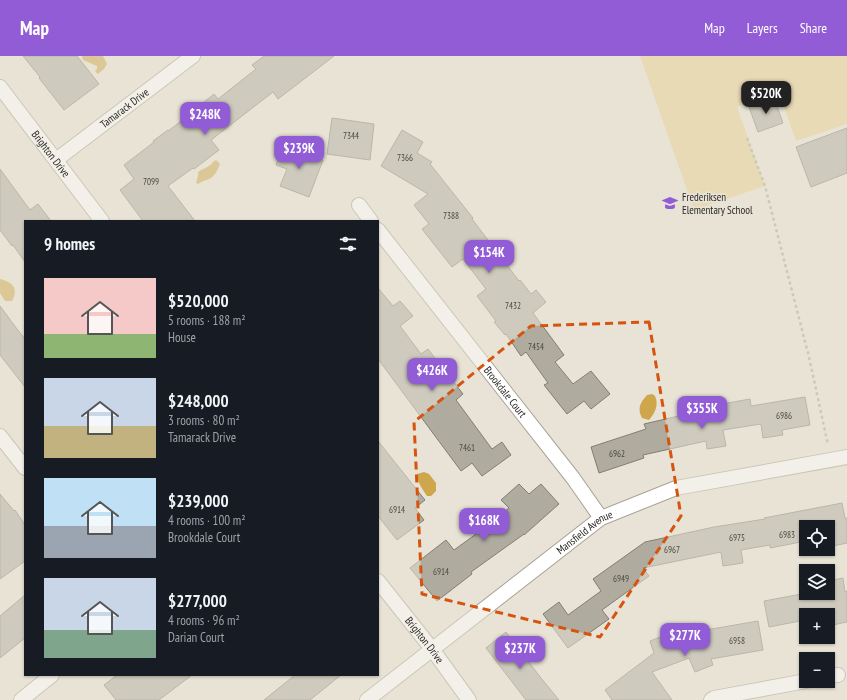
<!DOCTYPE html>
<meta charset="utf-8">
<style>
:root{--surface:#171b24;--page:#20242c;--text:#f1f3f6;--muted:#9ea1a6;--accent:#915cd5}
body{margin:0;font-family:"PT Sans Narrow",sans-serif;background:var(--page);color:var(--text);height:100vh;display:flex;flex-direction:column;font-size:15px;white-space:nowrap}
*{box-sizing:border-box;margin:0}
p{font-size:13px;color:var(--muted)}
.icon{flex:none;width:22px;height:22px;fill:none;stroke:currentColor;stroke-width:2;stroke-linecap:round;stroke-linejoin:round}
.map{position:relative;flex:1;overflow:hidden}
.details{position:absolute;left:24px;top:164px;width:355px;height:456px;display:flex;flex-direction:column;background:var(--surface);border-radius:0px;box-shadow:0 1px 3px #0004}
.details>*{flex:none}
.tools{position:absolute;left:799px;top:464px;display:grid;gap:8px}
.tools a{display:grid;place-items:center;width:36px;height:36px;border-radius:0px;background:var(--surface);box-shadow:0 1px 3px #0004;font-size:20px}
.price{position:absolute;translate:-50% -34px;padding:0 9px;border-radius:8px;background:var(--accent);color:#fff;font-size:13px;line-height:26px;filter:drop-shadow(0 1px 2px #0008)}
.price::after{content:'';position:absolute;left:50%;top:24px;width:12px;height:9px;margin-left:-6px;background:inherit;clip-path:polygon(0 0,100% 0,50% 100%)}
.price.current{background:#222;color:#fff}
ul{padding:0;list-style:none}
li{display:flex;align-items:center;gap:12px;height:100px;padding:0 20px}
li span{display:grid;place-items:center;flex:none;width:112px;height:80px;border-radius:0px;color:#555}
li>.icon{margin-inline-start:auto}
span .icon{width:48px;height:48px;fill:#fffc;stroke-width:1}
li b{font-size:17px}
h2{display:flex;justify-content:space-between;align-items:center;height:48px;padding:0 20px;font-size:17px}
header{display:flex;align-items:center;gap:24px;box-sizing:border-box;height:56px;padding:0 20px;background:var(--accent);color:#fff}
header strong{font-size:19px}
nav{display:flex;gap:22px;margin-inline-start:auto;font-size:14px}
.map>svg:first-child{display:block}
.green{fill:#eace90}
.water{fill:#cea64b}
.building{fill:#b0ab9f;stroke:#837e72}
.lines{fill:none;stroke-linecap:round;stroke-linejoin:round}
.street-casing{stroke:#a8a296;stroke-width:16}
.path{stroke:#aaa69c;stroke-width:2.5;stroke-dasharray:3 3;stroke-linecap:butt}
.street{stroke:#fff;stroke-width:14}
.marked{fill:none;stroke:#d5540e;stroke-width:3;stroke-dasharray:8 5;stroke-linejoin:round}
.labels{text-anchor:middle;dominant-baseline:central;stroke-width:3.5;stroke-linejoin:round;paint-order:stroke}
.number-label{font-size:9px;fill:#4c4942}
.street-label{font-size:11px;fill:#2a2823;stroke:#e8e3d6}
.poi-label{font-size:11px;fill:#2a2823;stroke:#e8e3d6;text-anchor:start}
</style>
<header>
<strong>Map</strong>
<nav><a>Map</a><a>Layers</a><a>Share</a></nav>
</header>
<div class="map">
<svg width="847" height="644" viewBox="0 0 847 644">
<rect width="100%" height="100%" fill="#e8e3d6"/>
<!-- green -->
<polygon class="green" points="640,0 847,0 847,68 796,85 779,36 737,51 765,130 694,154"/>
<!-- water -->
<g class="water">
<polygon points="82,0 103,0 107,8 104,13 98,18 95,15 97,13 97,10 83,4"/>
<path d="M 216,104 L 220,108 C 217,115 215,121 207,124 C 203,125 201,126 198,128 L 196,127 L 198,120 L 198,116 C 202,113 206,112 209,110 C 212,108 213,105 216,104 Z"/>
<path d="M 0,223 C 12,226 19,232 12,245 L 5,245 L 0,237 Z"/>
<path d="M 652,338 L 655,340 C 659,349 655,357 649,364 L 642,362 C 637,352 640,347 647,339 Z"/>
<path d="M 424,416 L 429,418 L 436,427 L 436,435 L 431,440 L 427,440 C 423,434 417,426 417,418 Z"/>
</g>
<!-- building -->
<g class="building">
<polygon points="23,0 77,0 99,28 64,54 39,22 40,21"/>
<polygon points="264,0 334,0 278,43 273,36 211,84 219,94 194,113 193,112 168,130 195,165 143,165 120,134 134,123 124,109 154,86 153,85 168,74 168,75 200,51 199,50 214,38 218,43 256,13 252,9"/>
<polygon points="774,42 783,67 758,76 749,51"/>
<polygon points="332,62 374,68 370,104 327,98"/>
<polygon points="847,72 847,117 811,131 796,91"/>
<polygon points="402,74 423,86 417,97 432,106 430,108 473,162 472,163 519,225 520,224 531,238 536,234 546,246 533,257 564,299 555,306 573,328 591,315 610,338 591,353 584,345 567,358 544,329 548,327 526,296 521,300 506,278 505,279 494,266 496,265 477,240 486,233 463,203 452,211 422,173 429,168 414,149 428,138 381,110"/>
<polygon points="283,89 323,104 309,141 280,130 287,113 276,109"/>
<polygon points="0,113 30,154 38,148 51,165 25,165 25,206 13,189 12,190 0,174"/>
<polygon points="378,232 393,250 400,245 413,260 400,270 421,298 428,293 463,338 456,344 492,393 502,386 511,399 482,420 472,407 461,415 378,303"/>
<polygon points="0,250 17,273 25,283 25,331 0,299"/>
<polygon points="805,341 810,369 782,374 783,379 763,382 761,368 723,374 726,390 707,393 706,385 643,399 644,402 599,417 591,391 646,373 644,368 700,355 700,352 750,343 751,350"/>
<polygon points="378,385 425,444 415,452 424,464 397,484 378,460"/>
<polygon points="519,428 529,438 541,428 559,448 524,479 524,478 471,516 472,518 437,545 410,512 446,484 454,494 505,457 504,456 509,452 501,444"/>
<polygon points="0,438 14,455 15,454 25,469 25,505 0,523"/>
<polygon points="842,447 845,462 847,462 847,487 828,491 828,471 806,471 806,485 770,492 770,489 741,494 743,507 723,510 721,496 643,512 649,520 602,554 609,563 568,592 543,558 559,546 568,559 601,535 593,523 645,486 714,471 765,463 764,462"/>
<polygon points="843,522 845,536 847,535 847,566 828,570 828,559 806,559 806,574 802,575 800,565 769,571 764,545 807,537 828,537 828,525"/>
<polygon points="25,539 25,582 0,602 0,560"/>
<polygon points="758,565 763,594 711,603 713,609 695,616 689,602 652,616 672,644 612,644 605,634 654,597 650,585 696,567 700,575"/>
<polygon points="506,576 541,622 559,644 526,644 486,592"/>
<polygon points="117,619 192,619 159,644 116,644 104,629"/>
<polygon points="295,619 341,619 310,644 264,644"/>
</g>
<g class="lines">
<defs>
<g id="street">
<path id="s1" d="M 0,31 L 102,165"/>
<path id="s2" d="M 56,104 L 193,0"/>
<polyline points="359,149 371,165"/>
<path id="s3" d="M 378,174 L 573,422 L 601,462"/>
<polyline points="0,380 25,412"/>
<path id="s4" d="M 378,525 L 432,593 L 469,644"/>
<polyline points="828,620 838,619"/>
<polyline points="21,644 52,619"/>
<path id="s5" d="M 367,644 L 601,462 L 676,432 L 847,401"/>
<polyline points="711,644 714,642 806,625"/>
</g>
</defs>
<!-- street casing -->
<use href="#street" class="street-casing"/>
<!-- path -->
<polyline class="path" points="747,82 765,130 809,301 828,389"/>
<!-- street -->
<use href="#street" class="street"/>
</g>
<!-- marked area -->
<path d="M0 0H847V644H0ZM 649,266 L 681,460 L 600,581 L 422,538 L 414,366 L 531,270 Z" fill="#e8e3d6" fill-opacity=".55" fill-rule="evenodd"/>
<path class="marked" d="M 649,266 L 681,460 L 600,581 L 422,538 L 414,366 L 531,270 Z"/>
<!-- icons -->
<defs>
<symbol id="school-bare" viewBox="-9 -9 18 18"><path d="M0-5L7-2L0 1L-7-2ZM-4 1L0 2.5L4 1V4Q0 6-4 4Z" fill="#915cd5" stroke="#e8e3d6" stroke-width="2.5" paint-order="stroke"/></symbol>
</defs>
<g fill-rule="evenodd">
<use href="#school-bare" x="659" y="136" width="22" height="22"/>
</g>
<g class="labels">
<!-- number labels -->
<g class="number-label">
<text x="351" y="79">7344</text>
<text x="405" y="101">7366</text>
<text x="151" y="125">7099</text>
<text x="451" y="159">7388</text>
<text x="513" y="249">7432</text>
<text x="536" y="290">7454</text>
<text x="784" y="359">6986</text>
<text x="467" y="391">7461</text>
<text x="617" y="397">6962</text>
<text x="397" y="453">6914</text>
<text x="787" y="478">6983</text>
<text x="737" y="481">6975</text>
<text x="672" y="493">6967</text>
<text x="441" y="515">6914</text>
<text x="621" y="522">6949</text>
<text x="737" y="584">6958</text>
</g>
<!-- street labels -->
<g class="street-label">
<text stroke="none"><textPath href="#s2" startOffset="86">Tamarack Drive</textPath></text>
<text stroke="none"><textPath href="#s1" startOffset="84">Brighton Drive</textPath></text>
<text stroke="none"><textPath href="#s3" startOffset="206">Brookdale Court</textPath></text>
<text stroke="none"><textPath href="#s5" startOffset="275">Mansfield Avenue</textPath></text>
<text stroke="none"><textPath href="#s4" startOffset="75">Brighton Drive</textPath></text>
</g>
<!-- poi labels -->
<g class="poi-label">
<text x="682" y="141">Frederiksen<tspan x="682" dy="13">Elementary School</tspan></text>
</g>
</g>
</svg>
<div class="tools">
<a><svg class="icon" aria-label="locate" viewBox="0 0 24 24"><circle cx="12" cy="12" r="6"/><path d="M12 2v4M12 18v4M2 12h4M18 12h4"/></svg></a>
<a><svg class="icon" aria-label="layers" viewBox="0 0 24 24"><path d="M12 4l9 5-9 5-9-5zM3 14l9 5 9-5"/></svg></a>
<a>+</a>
<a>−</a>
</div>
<b class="price current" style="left:766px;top:59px">$520K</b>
<b class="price" style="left:205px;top:80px">$248K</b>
<b class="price" style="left:299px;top:114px">$239K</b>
<b class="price" style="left:489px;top:218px">$154K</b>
<b class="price" style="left:432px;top:336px">$426K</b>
<b class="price" style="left:702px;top:374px">$355K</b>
<b class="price" style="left:484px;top:486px">$168K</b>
<b class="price" style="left:685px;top:601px">$277K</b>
<b class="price" style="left:520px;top:614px">$237K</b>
<section class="details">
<h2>9 homes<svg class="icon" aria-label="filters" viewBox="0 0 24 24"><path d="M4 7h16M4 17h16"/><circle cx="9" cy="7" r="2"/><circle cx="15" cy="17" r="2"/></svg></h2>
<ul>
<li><span style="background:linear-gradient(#f6c9c9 70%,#8fb573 0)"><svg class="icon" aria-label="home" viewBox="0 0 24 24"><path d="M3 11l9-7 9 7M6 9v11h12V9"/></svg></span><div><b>$520,000</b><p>5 rooms · 188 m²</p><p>House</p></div></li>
<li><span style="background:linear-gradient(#c9d6e8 60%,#c2b280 0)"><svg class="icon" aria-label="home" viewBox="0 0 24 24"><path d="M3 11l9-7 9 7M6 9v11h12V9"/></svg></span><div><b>$248,000</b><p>3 rooms · 80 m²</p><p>Tamarack Drive</p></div></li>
<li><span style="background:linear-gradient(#bfe0f5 60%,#9aa5b1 0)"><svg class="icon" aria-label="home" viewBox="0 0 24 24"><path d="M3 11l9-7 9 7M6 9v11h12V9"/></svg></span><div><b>$239,000</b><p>4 rooms · 100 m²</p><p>Brookdale Court</p></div></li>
<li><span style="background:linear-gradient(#c9d6e8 65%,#7fa58c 0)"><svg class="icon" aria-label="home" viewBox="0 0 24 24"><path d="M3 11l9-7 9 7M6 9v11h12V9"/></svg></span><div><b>$277,000</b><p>4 rooms · 96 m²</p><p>Darian Court</p></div></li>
</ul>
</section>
</div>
